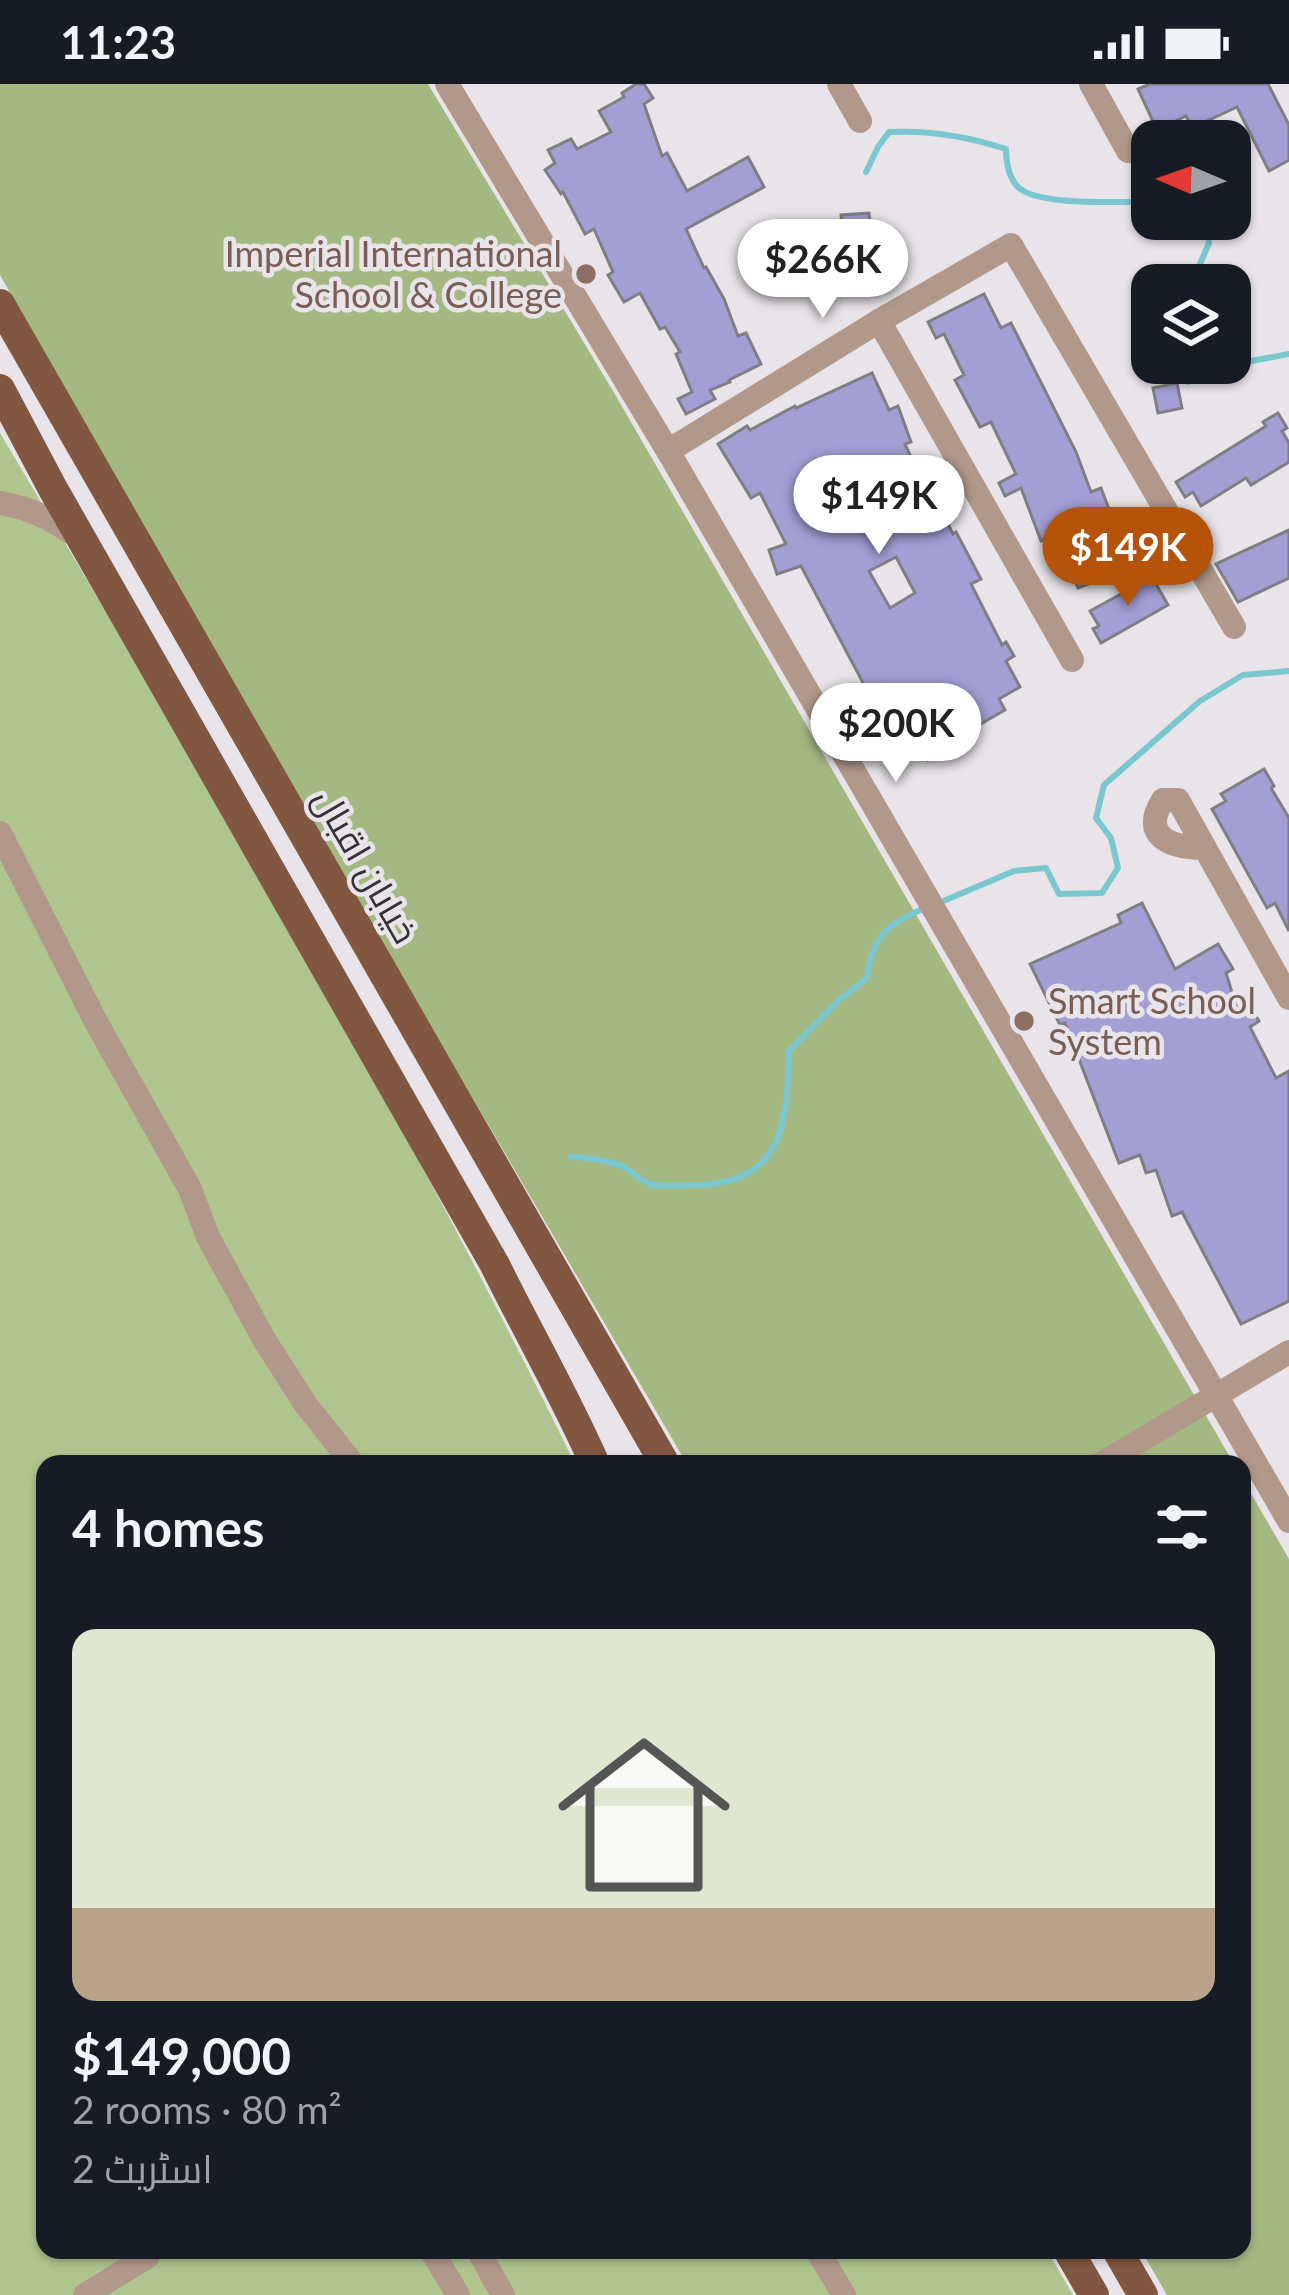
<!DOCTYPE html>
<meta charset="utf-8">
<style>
:root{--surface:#171b24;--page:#242831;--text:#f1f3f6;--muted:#9ea1a6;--line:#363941;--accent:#b45309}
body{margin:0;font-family:Lato,Cairo,sans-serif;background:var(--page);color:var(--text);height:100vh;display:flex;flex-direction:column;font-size:45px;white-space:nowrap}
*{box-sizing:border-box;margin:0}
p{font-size:39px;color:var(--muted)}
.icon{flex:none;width:66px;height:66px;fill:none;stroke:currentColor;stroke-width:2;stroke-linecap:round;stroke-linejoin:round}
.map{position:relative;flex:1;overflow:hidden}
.panel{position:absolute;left:36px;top:1371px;width:1215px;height:804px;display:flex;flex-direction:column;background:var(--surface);border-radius:24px;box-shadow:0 3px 9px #0004}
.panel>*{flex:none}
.needle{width:78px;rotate:272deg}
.buttons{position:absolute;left:1131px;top:36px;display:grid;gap:24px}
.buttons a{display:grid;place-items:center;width:120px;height:120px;border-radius:24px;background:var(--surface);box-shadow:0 3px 9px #0004;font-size:60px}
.price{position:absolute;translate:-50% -102px;padding:0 27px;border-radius:42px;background:#fff;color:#222;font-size:39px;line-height:78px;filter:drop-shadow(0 3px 6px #0008)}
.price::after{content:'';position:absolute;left:50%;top:72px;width:36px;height:27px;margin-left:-18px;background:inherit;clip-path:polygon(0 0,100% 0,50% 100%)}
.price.selected{background:var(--accent);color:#fff}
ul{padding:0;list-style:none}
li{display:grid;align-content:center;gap:24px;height:636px;padding:0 36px}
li+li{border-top:3px solid var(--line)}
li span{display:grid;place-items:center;height:372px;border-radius:24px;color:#555}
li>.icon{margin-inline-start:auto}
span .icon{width:216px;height:216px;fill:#fffc;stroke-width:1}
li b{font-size:51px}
h2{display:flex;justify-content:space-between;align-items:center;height:144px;padding:0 36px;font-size:51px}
.status{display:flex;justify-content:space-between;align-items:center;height:84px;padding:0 60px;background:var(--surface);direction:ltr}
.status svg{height:33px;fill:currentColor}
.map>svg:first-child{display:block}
.green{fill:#b0c58e}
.forest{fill:#a4b882}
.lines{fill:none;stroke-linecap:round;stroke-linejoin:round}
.stream{stroke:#7ac7d0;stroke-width:6}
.building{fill:#a39fd5;stroke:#7f7e84;stroke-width:3;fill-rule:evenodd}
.minor{stroke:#b1988b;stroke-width:24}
.major{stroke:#815741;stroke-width:30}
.education-dot{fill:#8d6e63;stroke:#e8e4e9;stroke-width:4.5}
.labels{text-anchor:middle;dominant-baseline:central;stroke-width:9;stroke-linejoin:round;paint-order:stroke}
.education-label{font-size:36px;fill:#785e54;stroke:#e8e4e9;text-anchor:end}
.street-label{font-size:36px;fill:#343235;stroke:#e8e4e9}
</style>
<div class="status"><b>11:23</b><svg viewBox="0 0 49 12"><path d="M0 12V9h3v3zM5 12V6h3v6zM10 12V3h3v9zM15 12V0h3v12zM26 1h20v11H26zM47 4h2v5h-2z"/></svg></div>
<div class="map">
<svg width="1289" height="2211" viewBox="0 0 1289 2211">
<rect width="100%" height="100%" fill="#e8e4e9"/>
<!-- green -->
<path class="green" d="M 0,349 C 201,688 402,1026 575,1380 L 45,1380 L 45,2166 L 1047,2166 L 1073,2211 L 0,2211 Z"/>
<!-- forest -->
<g class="forest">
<polygon points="0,0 428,0 613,307 1234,1380 687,1380 393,878 0,191"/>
<polygon points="1242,1394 1289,1475 1289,2211 1167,2211 1141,2166 1242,2166"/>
</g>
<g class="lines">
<!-- stream -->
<g class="stream">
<path d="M 866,88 L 878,63 L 889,48 C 930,46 967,52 1006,65 C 1006,77 1008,92 1017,102 C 1035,123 1122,117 1152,118"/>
<polyline points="1191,201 1209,159 1207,135"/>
<polyline points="1164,279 1188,298 1230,281 1289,270"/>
<polyline points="941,818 1014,787 1046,784 1059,810 1102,809 1118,784 1111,754 1096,734 1104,701 1200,617 1243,591 1289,587"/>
<path d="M 571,1073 C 590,1074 609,1076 626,1084 C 634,1089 641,1097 650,1100 C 663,1103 683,1101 697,1101 C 785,1098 787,1038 789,967 L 839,916 L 867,894 C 872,854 886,840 923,825"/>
</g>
</g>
<!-- building -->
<g class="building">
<polygon points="636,0 644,0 653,14 644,20 662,72 667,69 687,107 748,73 764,103 686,145 704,184 706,183 724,215 738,252 746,249 761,280 729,296 730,298 710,306 715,315 686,330 678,315 692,308 676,270 680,268 665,243 660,245 640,209 624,218 608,191 613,188 594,145 585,150 563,108 561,110 545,86 555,79 548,66 571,55 577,65 611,48 599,27 624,13 622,9"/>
<polygon points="1150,0 1268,0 1289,41 1289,76 1269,87 1237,23 1192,44 1186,32 1157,46 1138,5"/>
<polygon points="869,129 871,147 843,150 841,131"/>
<polygon points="984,210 1001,244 1011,239 1076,368 1091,408 1101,404 1112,433 1116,432 1136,482 1078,504 1058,451 1041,457 1021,404 1005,412 999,399 1016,390 991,338 980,343 955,296 964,291 944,250 936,254 928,238"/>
<path d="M 872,289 L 889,326 L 898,322 L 911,358 L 905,360 L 921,395 L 925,393 L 953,450 L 956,448 L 981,495 L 971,500 L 1002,561 L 1006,558 L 1014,572 L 1006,577 L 1020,603 L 999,615 L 1005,626 L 963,650 L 966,657 L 928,676 L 919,658 L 926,654 L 907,613 L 878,627 L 801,482 L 777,490 L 769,466 L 786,460 L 760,409 L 751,414 L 718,360 L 747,342 L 750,346 L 795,322 L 796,324 ZM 896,473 L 915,509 L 890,524 L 869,487 Z"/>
<polygon points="1177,299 1182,324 1158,329 1153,304"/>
<polygon points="1278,329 1287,344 1282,347 1289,359 1289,378 1251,401 1246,394 1201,422 1193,408 1185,413 1176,398 1266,342 1263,338"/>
<polygon points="1289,446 1289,494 1238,518 1216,480"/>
<polygon points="1152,493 1168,521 1101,559 1093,545 1099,542 1090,527"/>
<polygon points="1264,685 1274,702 1271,704 1289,734 1289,847 1275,819 1267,824 1212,725 1226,717 1221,710"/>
<polygon points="1142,819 1175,885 1218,860 1233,885 1226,889 1239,931 1250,923 1259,937 1250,943 1276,994 1289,987 1289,1217 1241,1240 1182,1128 1172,1132 1156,1086 1146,1089 1140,1071 1119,1079 1065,939 1060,941 1030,880 1121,839 1118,831"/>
</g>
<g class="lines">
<!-- minor -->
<g class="minor">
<polyline points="447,0 668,367 1289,1437"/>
<polyline points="839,0 860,37"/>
<polyline points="1091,0 1128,67"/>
<polyline points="879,237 1072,576"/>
<polyline points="668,367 879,237 1011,161 1234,543"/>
<path d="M 0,419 C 32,424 53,436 80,454"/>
<polyline points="0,749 96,938 190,1105 208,1153 265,1257 306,1321 353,1380"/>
<path d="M 1201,764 C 1170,763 1140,752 1163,716 L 1178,716 L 1289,914"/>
<polyline points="1101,1380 1289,1268"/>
<polyline points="431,2166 458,2211"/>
<polyline points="478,2166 503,2211"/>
<polyline points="817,2166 844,2211"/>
<polyline points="85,2211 147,2173 150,2166"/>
</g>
<!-- major -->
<g class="major">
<polyline points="0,220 665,1380"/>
<path d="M 0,305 L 53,405 L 495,1181 C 528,1248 565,1312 595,1380"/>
<polyline points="1068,2166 1094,2211"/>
<polyline points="1117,2166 1143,2211"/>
</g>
</g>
<!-- markers -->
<g class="education-dot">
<circle cx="586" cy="190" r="12"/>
<circle cx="1024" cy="937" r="12"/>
</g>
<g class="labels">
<!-- education labels -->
<g class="education-label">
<text x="562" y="169">Imperial International<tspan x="562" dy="41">School &amp; College</tspan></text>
<text x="1048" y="916" text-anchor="start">Smart School<tspan x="1048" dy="41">System</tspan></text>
</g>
<!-- street labels -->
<g class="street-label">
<text transform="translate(367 781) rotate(60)">خیابان اقبال</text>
</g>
</g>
</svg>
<div class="buttons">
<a><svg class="needle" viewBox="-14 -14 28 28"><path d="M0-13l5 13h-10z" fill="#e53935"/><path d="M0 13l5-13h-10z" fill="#9ea1a6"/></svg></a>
<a><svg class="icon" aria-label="layers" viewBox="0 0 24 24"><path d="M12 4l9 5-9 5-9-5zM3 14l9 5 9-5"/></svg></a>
</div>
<b class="price" style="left:823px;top:237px">$266K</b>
<b class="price" style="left:879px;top:473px">$149K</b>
<b class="price selected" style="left:1128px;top:525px">$149K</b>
<b class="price" style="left:896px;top:701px">$200K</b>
<section class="panel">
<h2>4 homes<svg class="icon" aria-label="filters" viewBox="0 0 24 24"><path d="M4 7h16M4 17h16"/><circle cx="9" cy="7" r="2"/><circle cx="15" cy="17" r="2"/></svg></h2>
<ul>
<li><span style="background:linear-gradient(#dfe7d0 75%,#b9a48a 0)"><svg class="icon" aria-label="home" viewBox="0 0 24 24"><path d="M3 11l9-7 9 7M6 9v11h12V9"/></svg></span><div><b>$149,000</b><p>2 rooms · 80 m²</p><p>اسٹریٹ 2</p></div></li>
</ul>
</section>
</div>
